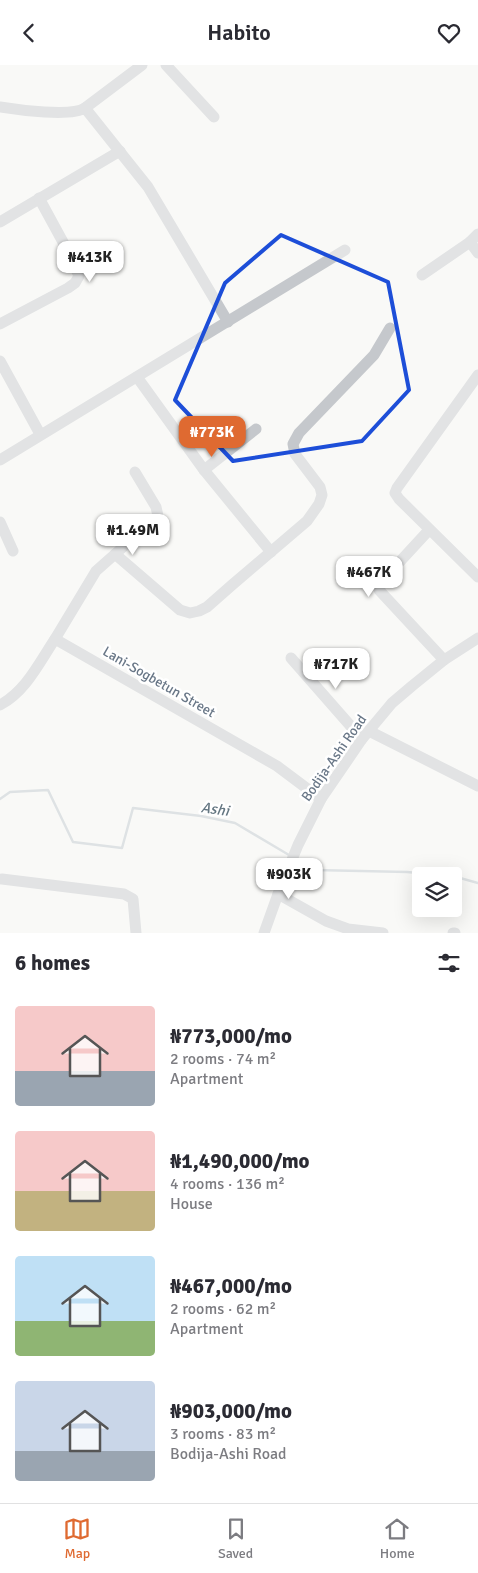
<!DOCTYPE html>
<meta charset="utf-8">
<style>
:root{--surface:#fff;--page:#f2f2f3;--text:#2b2b33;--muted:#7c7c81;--line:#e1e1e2;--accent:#df6a31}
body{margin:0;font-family:Signika,sans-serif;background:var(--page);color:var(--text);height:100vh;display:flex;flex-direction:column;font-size:19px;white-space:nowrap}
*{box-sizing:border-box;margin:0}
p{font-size:16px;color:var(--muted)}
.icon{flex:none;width:28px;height:28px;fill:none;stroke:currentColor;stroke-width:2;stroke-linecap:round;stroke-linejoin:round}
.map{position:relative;height:868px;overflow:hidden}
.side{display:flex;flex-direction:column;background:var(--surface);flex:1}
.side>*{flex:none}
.tools{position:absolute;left:412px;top:802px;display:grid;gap:10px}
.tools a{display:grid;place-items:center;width:50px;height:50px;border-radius:5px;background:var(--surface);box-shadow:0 5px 20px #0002;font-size:25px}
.price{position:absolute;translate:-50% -42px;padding:0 11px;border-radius:10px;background:#fff;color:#222;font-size:16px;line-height:32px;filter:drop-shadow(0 1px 2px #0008)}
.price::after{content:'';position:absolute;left:50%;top:30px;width:15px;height:11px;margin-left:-8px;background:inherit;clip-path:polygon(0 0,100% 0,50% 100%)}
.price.on{background:var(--accent);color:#fff}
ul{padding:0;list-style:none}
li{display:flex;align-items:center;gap:15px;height:125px;padding:0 15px}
li span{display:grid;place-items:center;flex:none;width:140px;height:100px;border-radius:5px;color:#555}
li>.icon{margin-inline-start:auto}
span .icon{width:60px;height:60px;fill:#fffc;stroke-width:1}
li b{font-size:21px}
h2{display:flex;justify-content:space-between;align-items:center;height:60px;padding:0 15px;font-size:21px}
header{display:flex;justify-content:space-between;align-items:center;height:65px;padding:0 15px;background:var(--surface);font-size:22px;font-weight:600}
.tabs{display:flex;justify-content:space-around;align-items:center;height:70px;border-top:1px solid var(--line);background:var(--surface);font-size:14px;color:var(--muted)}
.tabs a{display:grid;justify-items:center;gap:2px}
.tabs .on{color:var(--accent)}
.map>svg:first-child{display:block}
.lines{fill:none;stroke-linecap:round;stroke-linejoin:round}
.stream{stroke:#bdc6cc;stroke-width:2.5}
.minor{stroke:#c5c8cc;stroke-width:11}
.marked{fill:none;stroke:#1d4ed8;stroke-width:4;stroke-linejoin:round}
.labels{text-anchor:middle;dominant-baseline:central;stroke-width:5;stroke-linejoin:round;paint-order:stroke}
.street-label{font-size:14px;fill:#697787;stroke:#fff}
.water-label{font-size:15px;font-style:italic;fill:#657782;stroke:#fff}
</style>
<header><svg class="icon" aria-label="back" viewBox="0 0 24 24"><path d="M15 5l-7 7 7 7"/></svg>Habito<svg class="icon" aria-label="heart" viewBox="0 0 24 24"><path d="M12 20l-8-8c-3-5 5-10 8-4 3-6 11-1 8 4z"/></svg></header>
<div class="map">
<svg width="478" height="868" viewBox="0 0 478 868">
<rect width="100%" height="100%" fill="#f9f9f7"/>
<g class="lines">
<!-- stream -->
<g class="stream">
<polyline points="0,734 10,727 48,725 73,777 122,783 133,743 201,751 235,758 289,790"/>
<polyline points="296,794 314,805 407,807 453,811 478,818"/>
</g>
<!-- minor -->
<g class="minor">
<polyline points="166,0 214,52"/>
<path d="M 0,42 C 18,45 72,52 85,43 L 148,122 L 228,257"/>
<polyline points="85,43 142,0"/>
<polyline points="0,157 120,86"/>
<polyline points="470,177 478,188"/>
<polyline points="422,210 470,177 478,169"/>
<polyline points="0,259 68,223 75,218 79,211 70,190 39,133"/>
<polyline points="0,296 40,369"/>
<polyline points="478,310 397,423 395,428 399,434 478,512"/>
<polyline points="137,312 204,405 271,487"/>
<polyline points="0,395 345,185"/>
<polyline points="204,405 256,364"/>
<polyline points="0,457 13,486"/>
<polyline points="429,465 382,516 379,525 444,595"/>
<polyline points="115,489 180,545 190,548 199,546 207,542 232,520 307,456 319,439 322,430 320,422 295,389 293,379 299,368 374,290 390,263"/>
<polyline points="55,574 96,506 158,451 156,442 135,407"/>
<polyline points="291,593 362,674"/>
<path d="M 0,640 C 26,626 39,598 55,574 L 277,701 L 321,734"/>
<polyline points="369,666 478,721"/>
<polyline points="2,814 124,829 133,834 136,868"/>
<polyline points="278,829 326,856 348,864 383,868"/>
<polyline points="264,868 278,829 298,780 321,734 362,674 392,638 412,621 444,595 478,573"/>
<polyline points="453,868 455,868"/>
</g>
</g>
<!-- marked area -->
<path d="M0 0H478V868H0ZM 281,170 L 388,217 L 409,325 L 362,376 L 233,396 L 175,335 L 225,218 Z" fill="#f9f9f7" fill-opacity=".55" fill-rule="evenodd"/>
<path class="marked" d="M 281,170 L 388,217 L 409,325 L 362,376 L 233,396 L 175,335 L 225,218 Z"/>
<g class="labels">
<!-- street labels -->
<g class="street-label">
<text transform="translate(159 617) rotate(30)">Lani-Sogbetun Street</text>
<text transform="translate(334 693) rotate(-55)">Bodija-Ashi Road</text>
</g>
<!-- water labels -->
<g class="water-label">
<text transform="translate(215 744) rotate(8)">Ashi</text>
</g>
</g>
</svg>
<div class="tools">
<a><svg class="icon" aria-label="layers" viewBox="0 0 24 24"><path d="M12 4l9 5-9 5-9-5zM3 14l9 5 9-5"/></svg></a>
</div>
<b class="price" style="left:90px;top:218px">₦413K</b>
<b class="price on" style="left:212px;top:393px">₦773K</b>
<b class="price" style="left:133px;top:491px">₦1.49M</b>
<b class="price" style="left:369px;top:533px">₦467K</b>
<b class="price" style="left:336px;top:625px">₦717K</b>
<b class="price" style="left:289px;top:835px">₦903K</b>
</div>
<section class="side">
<h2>6 homes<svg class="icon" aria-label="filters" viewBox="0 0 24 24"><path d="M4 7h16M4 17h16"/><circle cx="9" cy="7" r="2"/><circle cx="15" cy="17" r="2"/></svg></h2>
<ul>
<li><span style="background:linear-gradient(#f6c9c9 65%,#9aa5b1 0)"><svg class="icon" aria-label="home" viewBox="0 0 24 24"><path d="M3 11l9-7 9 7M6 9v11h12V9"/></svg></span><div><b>₦773,000/mo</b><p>2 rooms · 74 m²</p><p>Apartment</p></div></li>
<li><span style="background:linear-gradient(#f6c9c9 60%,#c2b280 0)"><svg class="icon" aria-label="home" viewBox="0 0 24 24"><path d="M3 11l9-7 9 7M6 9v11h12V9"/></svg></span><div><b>₦1,490,000/mo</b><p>4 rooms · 136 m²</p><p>House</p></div></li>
<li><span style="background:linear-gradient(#bfe0f5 65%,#8fb573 0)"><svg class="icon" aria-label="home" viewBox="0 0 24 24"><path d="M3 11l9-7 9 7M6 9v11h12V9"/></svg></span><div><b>₦467,000/mo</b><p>2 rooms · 62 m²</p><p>Apartment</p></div></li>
<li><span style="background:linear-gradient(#c9d6e8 70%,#9aa5b1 0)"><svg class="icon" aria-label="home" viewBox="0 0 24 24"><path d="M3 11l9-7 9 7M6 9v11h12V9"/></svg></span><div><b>₦903,000/mo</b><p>3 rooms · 83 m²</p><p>Bodija-Ashi Road</p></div></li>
</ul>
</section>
<nav class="tabs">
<a class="on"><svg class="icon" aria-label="map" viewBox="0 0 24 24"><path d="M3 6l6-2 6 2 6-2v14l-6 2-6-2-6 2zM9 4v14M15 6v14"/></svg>Map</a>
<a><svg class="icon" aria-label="saved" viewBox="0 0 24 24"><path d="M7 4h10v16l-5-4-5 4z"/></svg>Saved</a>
<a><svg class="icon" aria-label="home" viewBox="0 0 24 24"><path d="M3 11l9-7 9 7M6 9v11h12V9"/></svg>Home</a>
</nav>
